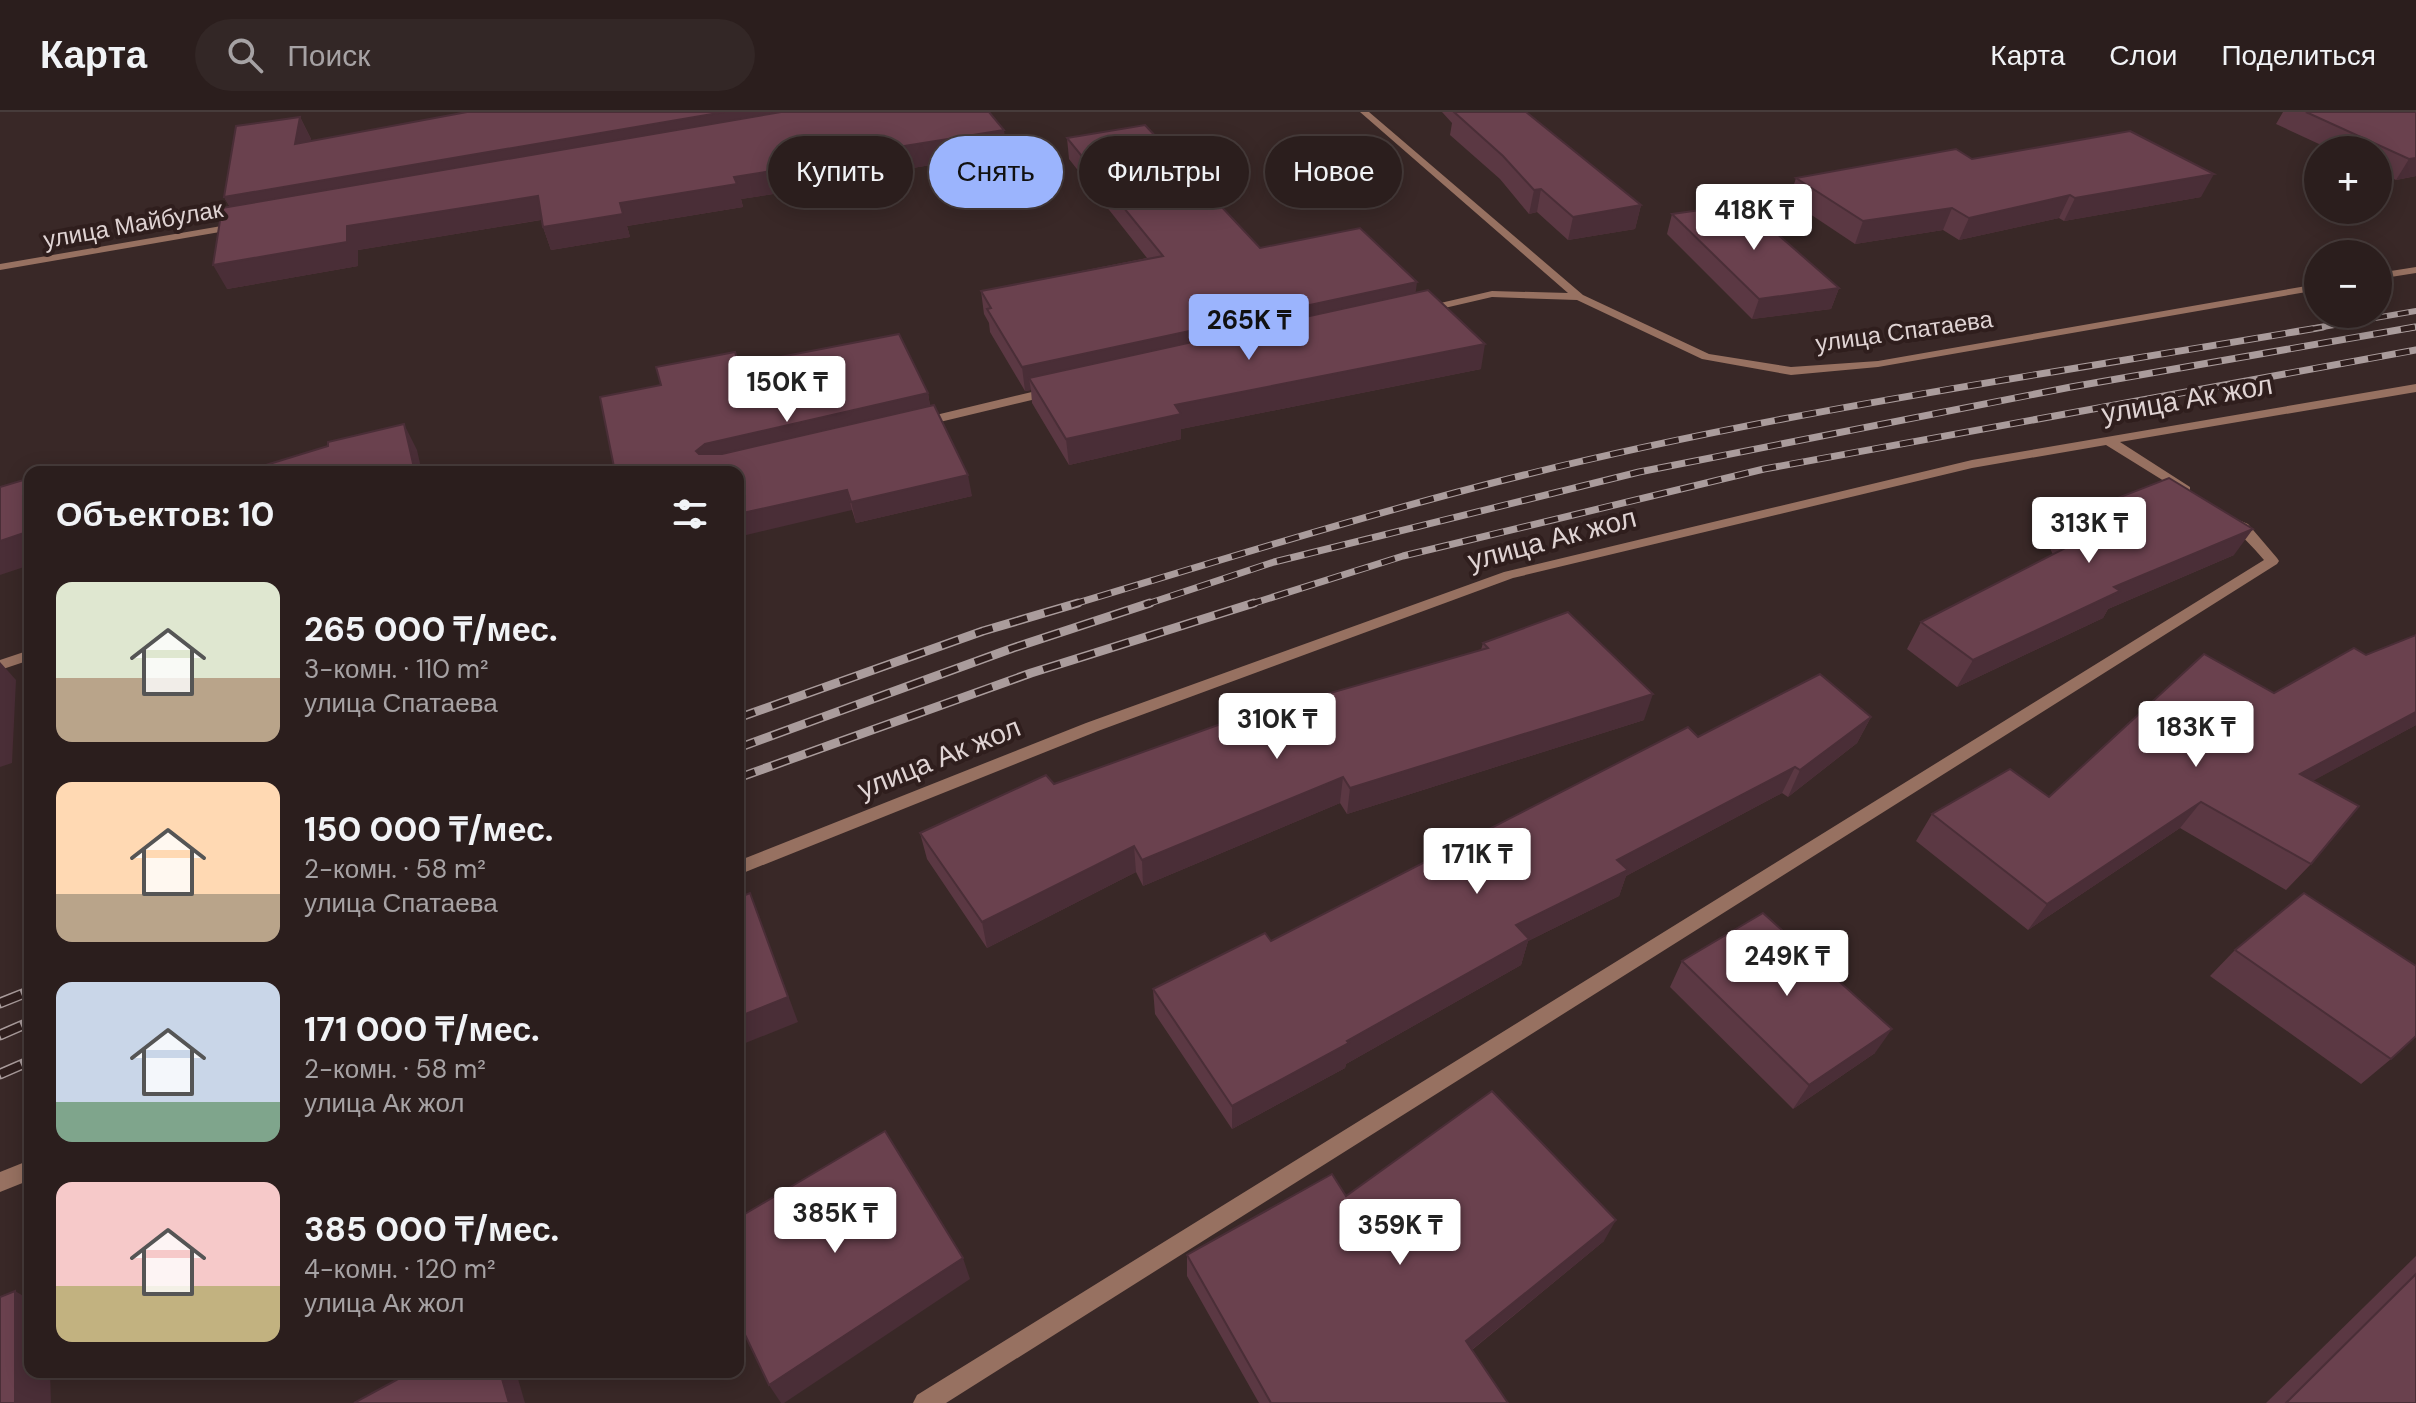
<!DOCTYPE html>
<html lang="ru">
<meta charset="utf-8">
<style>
:root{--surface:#2b1e1d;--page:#332726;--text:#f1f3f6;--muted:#a6a2a4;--line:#473c3b;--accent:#9bb4fd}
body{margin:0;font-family:"DM Sans",sans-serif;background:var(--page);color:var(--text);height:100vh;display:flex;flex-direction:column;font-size:30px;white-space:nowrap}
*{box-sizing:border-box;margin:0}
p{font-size:26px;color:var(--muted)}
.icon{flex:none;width:44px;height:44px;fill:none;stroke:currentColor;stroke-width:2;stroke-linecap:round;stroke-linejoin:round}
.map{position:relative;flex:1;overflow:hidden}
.side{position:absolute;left:24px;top:354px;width:720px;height:912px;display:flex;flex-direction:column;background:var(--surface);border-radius:16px;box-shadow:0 4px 20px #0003,0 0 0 2px var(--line)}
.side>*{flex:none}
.guide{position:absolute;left:768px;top:24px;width:760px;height:72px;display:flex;gap:16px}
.tools{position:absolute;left:2304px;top:24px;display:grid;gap:16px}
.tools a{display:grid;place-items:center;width:88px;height:88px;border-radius:50%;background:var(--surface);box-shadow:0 4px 20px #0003,0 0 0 2px var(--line);font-size:40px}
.price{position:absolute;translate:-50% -68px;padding:0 18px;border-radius:8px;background:#fff;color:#222;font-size:26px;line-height:52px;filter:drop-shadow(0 2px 4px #0008)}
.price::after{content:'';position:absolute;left:50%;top:48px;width:24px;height:18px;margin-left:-12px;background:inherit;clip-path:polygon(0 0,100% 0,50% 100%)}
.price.on{background:var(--accent);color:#111}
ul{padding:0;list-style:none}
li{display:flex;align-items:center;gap:24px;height:200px;padding:0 32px}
li span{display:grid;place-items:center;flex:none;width:224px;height:160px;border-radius:16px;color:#555}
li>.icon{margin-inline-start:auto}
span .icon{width:96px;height:96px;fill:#fffc;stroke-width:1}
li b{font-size:34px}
h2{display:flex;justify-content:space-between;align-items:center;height:96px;padding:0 32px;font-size:34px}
.pill{padding:0 28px;border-radius:36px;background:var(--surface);box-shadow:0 4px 20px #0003,0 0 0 2px var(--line);font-size:28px;line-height:72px}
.pill.on{background:var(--accent);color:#111}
header{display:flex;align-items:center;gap:48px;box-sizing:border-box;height:112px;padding:0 40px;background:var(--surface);border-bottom:2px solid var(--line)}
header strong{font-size:38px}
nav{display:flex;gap:44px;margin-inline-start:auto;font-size:28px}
.search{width:560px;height:72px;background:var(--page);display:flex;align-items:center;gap:20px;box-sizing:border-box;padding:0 28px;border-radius:44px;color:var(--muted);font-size:30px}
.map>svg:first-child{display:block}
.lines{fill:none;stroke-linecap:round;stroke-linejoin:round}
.street{fill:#977161;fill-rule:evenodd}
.rail-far3-casing{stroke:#aa9c9c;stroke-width:6}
.rail-far2-casing{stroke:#aa9c9c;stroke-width:7}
.rail-far1-casing{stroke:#aa9c9c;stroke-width:9}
.rail-casing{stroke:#aa9c9c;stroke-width:11}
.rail-far3{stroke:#2f1e1d;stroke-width:4;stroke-dasharray:11;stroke-linecap:butt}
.rail-far2{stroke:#2f1e1d;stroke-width:5;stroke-dasharray:14;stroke-linecap:butt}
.rail-far1{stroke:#2f1e1d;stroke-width:6;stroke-dasharray:18;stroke-linecap:butt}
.rail{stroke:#2f1e1d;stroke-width:8;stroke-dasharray:23;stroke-linecap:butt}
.wall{fill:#5b3843}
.shaded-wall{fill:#4a2e37}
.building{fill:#6a414e;stroke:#4a2e37;stroke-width:2}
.labels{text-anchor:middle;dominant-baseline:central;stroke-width:8;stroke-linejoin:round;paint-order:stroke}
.far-street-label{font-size:24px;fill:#dfd3d3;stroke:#2f1e1d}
.street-label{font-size:28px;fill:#dfd3d3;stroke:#2f1e1d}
</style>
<header>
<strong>Карта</strong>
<div class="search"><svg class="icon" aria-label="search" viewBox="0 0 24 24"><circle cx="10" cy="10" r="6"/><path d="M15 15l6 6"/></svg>Поиск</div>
<nav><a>Карта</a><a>Слои</a><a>Поделиться</a></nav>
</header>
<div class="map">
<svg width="2416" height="1291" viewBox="0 0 2416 1291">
<rect width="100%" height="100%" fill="#392827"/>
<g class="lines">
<!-- street -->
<g class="street">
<polygon points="1360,0 1369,0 1583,183 1709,242 1791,255 1878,249 2318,172 2318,178 1878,255 1791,263 1702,247 1577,188 1492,185 1423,201 1418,198 1419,196 1492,179 1568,181"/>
<polygon points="239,111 244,114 243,116 0,158 0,152"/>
<polygon points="2416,155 2416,161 2378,167 2378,161"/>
<polygon points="2416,272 2416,280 2120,330 2190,375 2190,381 2185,382 2106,333 1972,356 1513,466 1098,619 738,763 738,749 1086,611 1504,460 1972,348"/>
<polygon points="1053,275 1059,279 1057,282 919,315 913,311 915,308"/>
<path d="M 2234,406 L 2248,412 L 2277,446 L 2279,449 L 2277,452 L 946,1291 L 913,1291 L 917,1283 L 2264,448 C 2252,434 2240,422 2227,410 Z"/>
<polygon points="30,538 30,548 0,558 0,548"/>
<polygon points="30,1048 30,1068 0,1080 0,1060"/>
</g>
<defs>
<g id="rail-far3">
<polyline points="2311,217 2416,199"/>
<polyline points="2404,217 2416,215"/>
</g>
<g id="rail-far2">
<path d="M 1071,493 C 1221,448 1371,401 1524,363 C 1786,298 2056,261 2323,215"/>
<polyline points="1144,493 1274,450 1639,360 2071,275 2415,215"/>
<polyline points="1248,493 1403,444 1764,357 2416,238"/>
</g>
<g id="rail-far1">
<polyline points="738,606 983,519 1078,491"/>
<polyline points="738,636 1013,536 1150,491"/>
<polyline points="738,666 1031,561 1254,491"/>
</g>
<g id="rail">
<polyline points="0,891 30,879"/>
<polyline points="0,923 30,910"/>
<polyline points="0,962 30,949"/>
</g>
</defs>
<!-- rail-far3 casing -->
<use href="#rail-far3" class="rail-far3-casing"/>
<!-- rail-far2 casing -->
<use href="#rail-far2" class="rail-far2-casing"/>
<!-- rail-far1 casing -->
<use href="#rail-far1" class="rail-far1-casing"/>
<!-- rail casing -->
<use href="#rail" class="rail-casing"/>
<!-- rail-far3 -->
<use href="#rail-far3" class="rail-far3"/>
<!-- rail-far2 -->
<use href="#rail-far2" class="rail-far2"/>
<!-- rail-far1 -->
<use href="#rail-far1" class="rail-far1"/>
<!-- rail -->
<use href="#rail" class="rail"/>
</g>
<!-- wall -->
<g class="wall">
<polygon points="467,0 1007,40 895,59 893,54 881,61 837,68 838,72 741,87 743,95 627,114 630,125 551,138 543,115 541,108 358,138 358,154 227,177 230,95 224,85 300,5 311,27 310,30"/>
<polygon points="1442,0 1526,0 1641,93 1635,117 1568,128 1537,100 1529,102 1500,67 1450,23 1452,11"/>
<polygon points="2283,0 2416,0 2416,64 2396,68 2378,59 2378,38 2332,38 2276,12"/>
<polygon points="1067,26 1260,136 1416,181 1481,257 1181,317 1181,327 1069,353 1032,291 1031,278 1025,279 990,220 989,211 984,202 981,179 1147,146 1069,47"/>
<polygon points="1972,47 2201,85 2064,109 2059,106 1959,128 1943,118 1855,132 1789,88 1796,66"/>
<polygon points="1672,102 1839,176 1831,197 1752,207 1667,122"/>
<polygon points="661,273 928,281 930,294 972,384 856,411 852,398"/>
<polygon points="2064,407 2234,443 2108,497 2103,506 1957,575 1907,537 1921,510 2053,443 2049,434"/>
<polygon points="2416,523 2416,613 2312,669 2311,752 2286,778 2180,716 2028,818 1916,729 1932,702 2049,685 2274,581"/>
<polygon points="1483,531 1644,608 1347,702 1340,691 1143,774 1136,760 987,836 927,747 920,721 1054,672 1481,538"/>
<polygon points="1871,605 1857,631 1788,685 1782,681 1626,764 1619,784 1528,829 1521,853 1346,952 1345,956 1232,1017 1155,902 1153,877 1271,829 1698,625"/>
<polygon points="2235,838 2391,947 2361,972 2210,864"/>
<polygon points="1682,849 1875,941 1793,997 1670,875"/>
<polygon points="1346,1084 1604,1129 1472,1238 1508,1291 1259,1291 1187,1164 1187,1143"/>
<polygon points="2416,1144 2416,1291 2266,1291"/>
</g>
<!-- shaded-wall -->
<g class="shaded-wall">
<polygon points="724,0 854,0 237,108 224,85"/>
<polygon points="300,5 311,27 306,55 295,32"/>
<polygon points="1004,18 1007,40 895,59 892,36"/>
<polygon points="889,32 893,54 881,61 837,68 838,72 741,87 743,95 627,114 630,125 551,138 543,115 620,91 734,65 832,46"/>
<polygon points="2416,46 2416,64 2396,68 2409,47"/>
<polygon points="2214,62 2201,85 2064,109 2075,86"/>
<polygon points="1541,77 1537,100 1529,102 1534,78"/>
<polygon points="2070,83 2059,106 1959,128 1969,106"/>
<polygon points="538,84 546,107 358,138 358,154 227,177 213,153 347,114"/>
<polygon points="1641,93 1635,117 1568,128 1573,105"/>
<polygon points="1952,96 1943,118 1855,132 1863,109"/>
<polygon points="1417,170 1414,193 1029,266 1031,278 1025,279 1022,255"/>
<polygon points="1839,176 1831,197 1752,207 1759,187"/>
<polygon points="1485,232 1481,257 1181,317 1181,327 1069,353 1066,327 1175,293"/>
<polygon points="928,281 931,301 703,360 696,339 705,332"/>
<polygon points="404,312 417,338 422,360 415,360"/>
<polygon points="968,363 972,384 856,411 851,390"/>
<polygon points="847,378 852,398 738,425 738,402"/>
<polygon points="2253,417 2234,443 2108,497 2103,506 1957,575 1973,548 2114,475"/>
<polygon points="30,419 30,453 0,463 0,429"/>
<polygon points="0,550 16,568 12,651 0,655"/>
<polygon points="1653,582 1644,608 1347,702 1350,676"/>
<polygon points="2416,600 2416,613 2276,689 2300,662"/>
<polygon points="1871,605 1857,631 1788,685 1800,658"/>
<polygon points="1795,655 1782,681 1626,764 1619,784 1528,829 1521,853 1346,952 1345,956 1232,1017 1232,994 1347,929 1516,813 1617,748"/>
<polygon points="1343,665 1340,691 1143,774 1142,748"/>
<polygon points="2201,690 2180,716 2028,818 2047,792"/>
<polygon points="1134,734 1136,760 987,836 982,810"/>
<polygon points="750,781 798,910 738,934 738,905"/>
<polygon points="1892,917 1875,941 1793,997 1809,973"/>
<polygon points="1616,1108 1604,1129 1458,1249 1466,1229"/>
<polygon points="963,1146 970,1167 784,1291 781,1291 769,1273"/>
<polygon points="15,1179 30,1188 30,1260 50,1260 51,1291 15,1291"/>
<polygon points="500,1260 516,1260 525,1291 509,1291"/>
</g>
<!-- building -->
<g class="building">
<polygon points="467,0 724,0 224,85 236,14 300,5 295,32"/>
<polygon points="781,0 989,0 1004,18 892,36 889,32 877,39 832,46 833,49 734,65 737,72 620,91 623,102 543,115 538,84 347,114 347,130 213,153 222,96"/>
<polygon points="1454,0 1526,0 1641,93 1573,105 1541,77 1534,78 1503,44"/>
<polygon points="2306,0 2416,0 2416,46 2409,47"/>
<polygon points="1145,13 1260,136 1360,116 1417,170 1022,255 987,197 991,196 981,179 1163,144 1067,26"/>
<polygon points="2130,19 2214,62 2075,86 2070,83 1969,106 1952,96 1863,109 1796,66 1956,37 1972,47"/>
<polygon points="1743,92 1839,176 1759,187 1672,102"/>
<polygon points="1428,178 1485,232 1175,293 1181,302 1066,327 1029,266"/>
<polygon points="899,222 928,281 705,332 696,339 699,342 722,342 934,293 968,363 851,390 847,378 738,402 738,360 615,360 600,285 661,273 656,255 735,240 739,253"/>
<polygon points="404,312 415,360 243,360 328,334 328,330"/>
<polygon points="30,366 30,419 0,429 0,375"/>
<polygon points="2169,366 2253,417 2114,475 2120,479 1973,548 1921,510 2075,431 2064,407"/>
<polygon points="1568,500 1653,582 1350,676 1343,665 1142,748 1134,734 982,810 920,721 1046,663 1054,672 1218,613 1488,536 1483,531"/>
<polygon points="2416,523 2416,600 2300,662 2359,694 2311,752 2201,690 2047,792 1932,702 2010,657 2049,685 2204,542 2274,581 2354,536 2366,543"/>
<polygon points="1820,562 1871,605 1800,658 1795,655 1617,748 1628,758 1516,813 1529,827 1347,929 1349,931 1232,994 1153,877 1265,821 1271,829 1688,615 1698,625"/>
<polygon points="750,781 788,885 738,905 738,786"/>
<polygon points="2304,781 2416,854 2416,924 2391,947 2235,838"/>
<polygon points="1763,801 1892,917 1809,973 1682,849"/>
<polygon points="1492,979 1616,1108 1466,1229 1508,1291 1271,1291 1187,1143 1332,1062 1346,1084"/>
<polygon points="885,1019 963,1146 769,1273 738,1208 738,1106"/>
<polygon points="2416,1162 2416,1291 2286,1291"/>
<polygon points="15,1179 15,1291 0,1291 0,1185"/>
<polygon points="411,1260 500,1260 509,1291 354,1291"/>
</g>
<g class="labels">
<!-- far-street labels -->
<g class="far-street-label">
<text transform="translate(133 112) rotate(-10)">улица Майбулак</text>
<text transform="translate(1904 219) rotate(-8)">улица Спатаева</text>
</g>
<!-- street labels -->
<g class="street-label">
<text transform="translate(2187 287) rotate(-10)">улица Ак жол</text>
<text transform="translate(1552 427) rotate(-15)">улица Ак жол</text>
<text transform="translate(939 646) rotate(-22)">улица Ак жол</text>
</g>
</g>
</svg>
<div class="tools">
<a>+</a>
<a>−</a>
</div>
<b class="price" style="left:1754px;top:140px">418K ₸</b>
<b class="price on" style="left:1249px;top:250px">265K ₸</b>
<b class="price" style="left:787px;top:312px">150K ₸</b>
<b class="price" style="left:2089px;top:453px">313K ₸</b>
<b class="price" style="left:1277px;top:649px">310K ₸</b>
<b class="price" style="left:2196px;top:657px">183K ₸</b>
<b class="price" style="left:1477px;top:784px">171K ₸</b>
<b class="price" style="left:1787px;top:886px">249K ₸</b>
<b class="price" style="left:835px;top:1143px">385K ₸</b>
<b class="price" style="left:1400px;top:1155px">359K ₸</b>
<div class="guide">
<a class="pill">Купить</a>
<a class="pill on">Снять</a>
<a class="pill">Фильтры</a>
<a class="pill">Новое</a>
</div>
<section class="side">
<h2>Объектов: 10<svg class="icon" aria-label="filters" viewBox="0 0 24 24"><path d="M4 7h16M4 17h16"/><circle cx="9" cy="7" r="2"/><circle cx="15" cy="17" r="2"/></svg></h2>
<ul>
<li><span style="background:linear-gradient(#dfe7d0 60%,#b9a48a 0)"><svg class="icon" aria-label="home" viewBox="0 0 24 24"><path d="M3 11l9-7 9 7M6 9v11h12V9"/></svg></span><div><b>265 000 ₸/мес.</b><p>3-комн. · 110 m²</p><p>улица Спатаева</p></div></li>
<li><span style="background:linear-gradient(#ffd9b3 70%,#b9a48a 0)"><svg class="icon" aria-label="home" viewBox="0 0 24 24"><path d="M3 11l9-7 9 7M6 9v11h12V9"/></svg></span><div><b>150 000 ₸/мес.</b><p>2-комн. · 58 m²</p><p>улица Спатаева</p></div></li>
<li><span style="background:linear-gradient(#c9d6e8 75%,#7fa58c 0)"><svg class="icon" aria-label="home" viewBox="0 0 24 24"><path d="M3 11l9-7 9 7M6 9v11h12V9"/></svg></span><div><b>171 000 ₸/мес.</b><p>2-комн. · 58 m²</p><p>улица Ак жол</p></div></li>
<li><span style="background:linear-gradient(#f6c9c9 65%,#c2b280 0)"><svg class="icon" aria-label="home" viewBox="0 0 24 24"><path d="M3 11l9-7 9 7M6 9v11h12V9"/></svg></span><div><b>385 000 ₸/мес.</b><p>4-комн. · 120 m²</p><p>улица Ак жол</p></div></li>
</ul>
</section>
</div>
